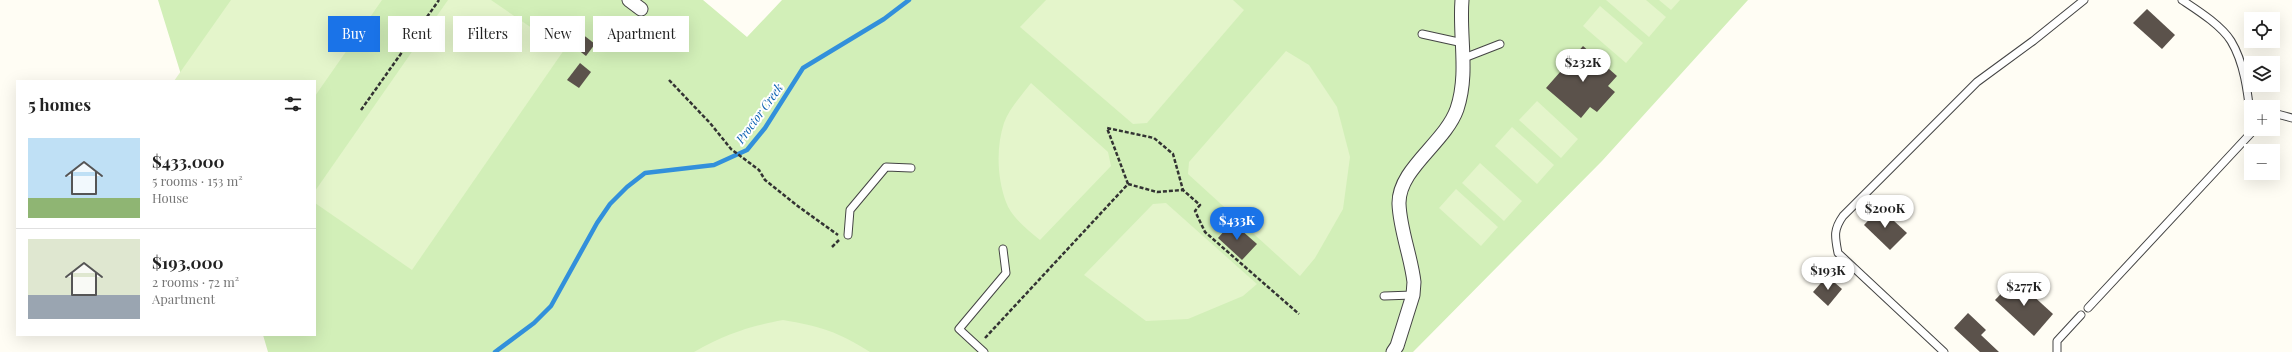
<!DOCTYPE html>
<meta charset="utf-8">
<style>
:root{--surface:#fff;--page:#f6f6f6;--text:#222;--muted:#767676;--line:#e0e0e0;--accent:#1a73e8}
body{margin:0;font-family:"Playfair Display",serif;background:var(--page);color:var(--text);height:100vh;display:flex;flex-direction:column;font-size:15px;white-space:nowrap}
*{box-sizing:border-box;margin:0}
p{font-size:13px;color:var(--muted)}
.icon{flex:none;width:22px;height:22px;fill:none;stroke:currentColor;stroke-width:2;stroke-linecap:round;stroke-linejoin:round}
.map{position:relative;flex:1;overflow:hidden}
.sheet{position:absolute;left:16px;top:80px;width:300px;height:256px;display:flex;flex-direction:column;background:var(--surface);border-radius:0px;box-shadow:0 4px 16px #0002}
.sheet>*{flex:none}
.guide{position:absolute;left:328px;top:16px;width:380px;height:36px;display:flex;gap:8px}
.buttons{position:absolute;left:2244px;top:12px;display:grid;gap:8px}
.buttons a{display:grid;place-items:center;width:36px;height:36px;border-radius:0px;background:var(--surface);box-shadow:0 4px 16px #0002;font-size:20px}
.price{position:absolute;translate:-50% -34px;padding:0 9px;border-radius:14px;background:#fff;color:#222;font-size:13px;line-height:26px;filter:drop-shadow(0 1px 2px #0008)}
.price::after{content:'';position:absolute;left:50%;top:24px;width:12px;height:9px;margin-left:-6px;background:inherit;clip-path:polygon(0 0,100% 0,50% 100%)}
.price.current{background:var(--accent);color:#fff}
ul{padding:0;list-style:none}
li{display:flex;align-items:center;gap:12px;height:100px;padding:0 12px}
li+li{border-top:1px solid var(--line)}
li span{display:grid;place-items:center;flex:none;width:112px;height:80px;border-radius:0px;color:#555}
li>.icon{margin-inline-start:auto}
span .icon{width:48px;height:48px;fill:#fffc;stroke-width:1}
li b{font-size:17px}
h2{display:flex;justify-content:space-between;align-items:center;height:48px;padding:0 12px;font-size:17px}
.pill{padding:0 14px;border-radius:0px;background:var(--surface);box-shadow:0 4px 16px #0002;font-size:14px;line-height:36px}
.pill.current{background:var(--accent);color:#fff}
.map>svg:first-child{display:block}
.green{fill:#d2efb8}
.pitch{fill:#e4f5cb}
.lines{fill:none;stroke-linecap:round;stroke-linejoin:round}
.stream{stroke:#3290db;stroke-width:4.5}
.building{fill:#5b524b}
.lane-casing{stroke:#444;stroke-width:9}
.street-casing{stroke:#444;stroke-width:15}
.path{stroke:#333;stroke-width:2.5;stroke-dasharray:4 2;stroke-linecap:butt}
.lane{stroke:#fff;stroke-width:7}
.street{stroke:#fff;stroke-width:13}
.labels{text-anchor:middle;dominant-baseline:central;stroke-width:4;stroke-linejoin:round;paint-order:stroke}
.water-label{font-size:12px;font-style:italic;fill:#0b61b1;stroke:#fff}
</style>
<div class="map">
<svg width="2292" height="352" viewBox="0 0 2292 352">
<rect width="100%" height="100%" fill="#fffdf4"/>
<!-- green -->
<polygon class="green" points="158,0 703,0 747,37 782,0 1748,0 1602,161 1413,352 268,352 263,335 315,335 315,81 183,81"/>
<!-- pitch -->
<g class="pitch">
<polygon points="231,0 382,0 315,96 315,81 174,81"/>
<polygon points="448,0 491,0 564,50 412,270 315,203 315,191"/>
<polygon points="1046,0 1233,0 1244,10 1147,123 1133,124 1020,27"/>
<polygon points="1606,0 1646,0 1666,17 1649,37"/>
<polygon points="1659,0 1680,0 1671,10"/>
<polygon points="1600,6 1643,43 1626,63 1583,26"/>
<polygon points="1286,51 1309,65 1337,107 1350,157 1343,209 1315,258 1300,276 1188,174 1189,162"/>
<path d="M 1031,83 L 1108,152 L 1111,166 L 1040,240 C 1028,230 1011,217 1006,202 C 997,178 996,147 1004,123 C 1009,109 1022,95 1031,83 Z"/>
<polygon points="1537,101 1578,139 1561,158 1519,120"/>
<polygon points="1512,127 1554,165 1537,184 1495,146"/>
<polygon points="1480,163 1522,201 1504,221 1462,183"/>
<polygon points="1456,189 1498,227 1481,246 1439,208"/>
<polygon points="1166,203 1257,284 1243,296 1188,319 1146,321 1084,275 1153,204"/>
<path d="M 783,320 C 819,326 839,332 870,352 L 694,352 C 726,334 747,327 783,320 Z"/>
</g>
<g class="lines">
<!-- stream -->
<polyline class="stream" points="495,352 534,323 551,306 597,223 610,204 627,187 645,173 714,165 747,150 765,128 803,68 884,19 909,0"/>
</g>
<!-- building -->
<g class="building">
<polygon points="2147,9 2175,35 2162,49 2133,23"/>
<polygon points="577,30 595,44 586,56 568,42"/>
<polygon points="1583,46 1617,76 1608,86 1615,92 1597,112 1590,107 1581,118 1546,88"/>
<polygon points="580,63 591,72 579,88 567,80"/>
<polygon points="1880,208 1907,233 1890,250 1864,225"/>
<polygon points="1232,222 1257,244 1242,260 1218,238"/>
<polygon points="1827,276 1842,289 1828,306 1813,292"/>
<polygon points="2015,279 2053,314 2034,336 1995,300"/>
<polygon points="1968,313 1986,330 1981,335 1999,352 1980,352 1954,328"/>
</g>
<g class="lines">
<defs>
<g id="lane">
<path d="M 2182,0 C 2197,10 2221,25 2231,41 C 2245,64 2248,95 2251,121"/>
<polyline points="1422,34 1463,43"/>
<polyline points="1464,58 1500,44"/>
<polyline points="2273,117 2277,114 2292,118"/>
<polyline points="848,235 850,210 886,167 911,168"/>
<polyline points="1384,296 1413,295"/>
<polyline points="2088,308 2252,132"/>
<polyline points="984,352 959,329 1006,273 1003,249"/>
<path d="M 1944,352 L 1838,253 C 1835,237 1833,230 1843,216 L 1977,82 L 2033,41 L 2084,0"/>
<polyline points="2057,352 2057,341 2081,315"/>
</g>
<g id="street">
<polyline points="629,0 641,9"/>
<path d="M 1393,352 L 1397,346 L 1413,295 L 1414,282 C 1411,256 1400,230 1399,204 C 1398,169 1445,143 1457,109 C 1469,73 1459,37 1462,0"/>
</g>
</defs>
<!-- lane casing -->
<use href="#lane" class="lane-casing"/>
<!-- street casing -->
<use href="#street" class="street-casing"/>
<!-- path -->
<g class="path">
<polyline points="669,80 710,123 731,149 759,170 765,180 799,207 838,235"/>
<polyline points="361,110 439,0"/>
<polyline points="1128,184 1107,128 1154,138 1173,154 1183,190 1200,205 1195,211 1205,232 1299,314"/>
<polyline points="1128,184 1157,192 1183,190"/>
<polyline points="832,247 839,240"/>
<polyline points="985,338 1128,184"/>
</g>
<!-- lane -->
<use href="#lane" class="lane"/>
<!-- street -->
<use href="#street" class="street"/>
</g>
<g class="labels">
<!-- water labels -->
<g class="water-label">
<text transform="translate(759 113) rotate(-54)">Proctor Creek</text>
</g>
</g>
</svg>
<div class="buttons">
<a><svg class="icon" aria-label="locate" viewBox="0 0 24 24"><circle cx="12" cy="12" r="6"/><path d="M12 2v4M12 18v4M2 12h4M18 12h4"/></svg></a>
<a><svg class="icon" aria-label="layers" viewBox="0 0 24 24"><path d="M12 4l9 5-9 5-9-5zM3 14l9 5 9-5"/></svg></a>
<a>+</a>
<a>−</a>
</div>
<b class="price" style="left:1583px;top:83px">$232K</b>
<b class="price" style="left:1885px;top:229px">$200K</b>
<b class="price current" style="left:1237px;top:241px">$433K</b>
<b class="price" style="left:1828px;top:291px">$193K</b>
<b class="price" style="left:2024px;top:307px">$277K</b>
<div class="guide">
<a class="pill current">Buy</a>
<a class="pill">Rent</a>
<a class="pill">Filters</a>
<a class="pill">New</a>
<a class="pill">Apartment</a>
</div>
<section class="sheet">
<h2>5 homes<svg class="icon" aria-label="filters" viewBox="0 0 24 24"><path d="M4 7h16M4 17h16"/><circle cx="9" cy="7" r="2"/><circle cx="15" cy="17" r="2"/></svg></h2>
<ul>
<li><span style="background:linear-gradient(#bfe0f5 75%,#8fb573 0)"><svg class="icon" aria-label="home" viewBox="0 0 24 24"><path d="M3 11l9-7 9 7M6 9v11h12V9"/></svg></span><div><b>$433,000</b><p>5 rooms · 153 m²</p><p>House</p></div></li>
<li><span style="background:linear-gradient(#dfe7d0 70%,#9aa5b1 0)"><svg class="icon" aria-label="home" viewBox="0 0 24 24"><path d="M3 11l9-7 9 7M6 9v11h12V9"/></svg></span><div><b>$193,000</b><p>2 rooms · 72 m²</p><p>Apartment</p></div></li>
</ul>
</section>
</div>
